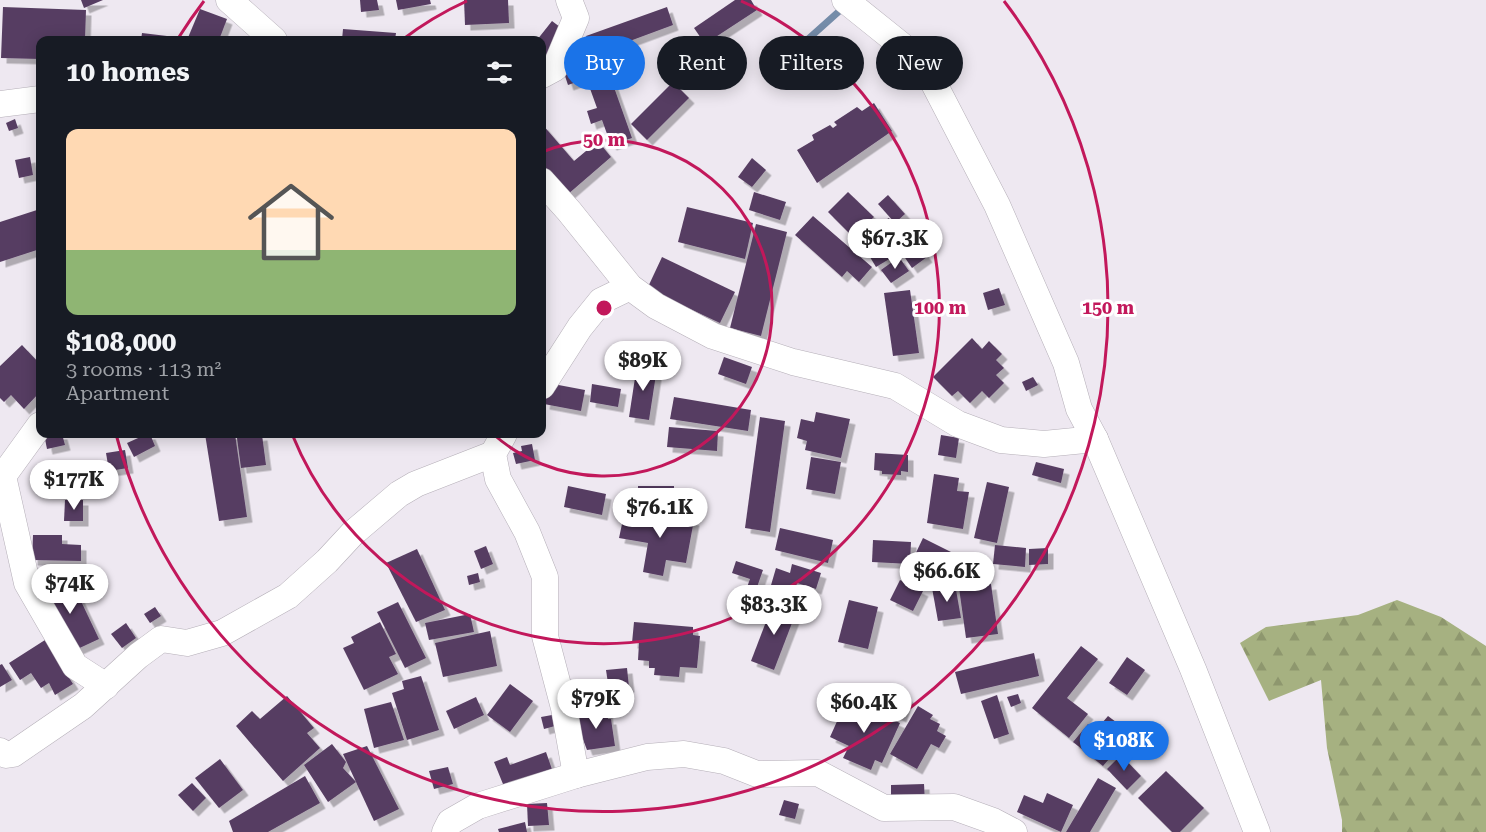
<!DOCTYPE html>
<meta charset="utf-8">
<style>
:root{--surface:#171b24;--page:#20242c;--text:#f1f3f6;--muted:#9ea1a6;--line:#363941;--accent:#1a73e8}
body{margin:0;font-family:"Roboto Serif",serif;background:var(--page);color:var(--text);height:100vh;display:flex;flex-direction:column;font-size:22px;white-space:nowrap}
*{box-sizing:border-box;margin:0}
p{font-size:20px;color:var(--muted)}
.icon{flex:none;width:33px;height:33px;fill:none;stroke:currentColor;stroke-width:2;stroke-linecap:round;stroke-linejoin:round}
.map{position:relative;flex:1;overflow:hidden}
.side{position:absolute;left:36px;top:36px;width:510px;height:402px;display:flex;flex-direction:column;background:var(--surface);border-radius:12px;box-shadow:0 3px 15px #0003}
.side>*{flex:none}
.hud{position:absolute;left:564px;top:36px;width:570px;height:54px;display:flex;gap:12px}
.price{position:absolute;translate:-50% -51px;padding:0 14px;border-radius:21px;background:#fff;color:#222;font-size:20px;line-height:39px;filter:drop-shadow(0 2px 3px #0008)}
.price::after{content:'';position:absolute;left:50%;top:36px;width:18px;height:14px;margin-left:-9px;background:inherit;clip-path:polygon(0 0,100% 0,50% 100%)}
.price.selected{background:var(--accent);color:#fff}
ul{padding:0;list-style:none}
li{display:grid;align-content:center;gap:12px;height:318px;padding:0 30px}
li+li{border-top:2px solid var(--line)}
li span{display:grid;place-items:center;height:186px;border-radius:12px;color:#555}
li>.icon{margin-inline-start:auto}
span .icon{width:108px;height:108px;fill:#fffc;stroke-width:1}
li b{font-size:26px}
h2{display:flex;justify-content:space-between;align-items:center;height:72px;padding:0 30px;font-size:26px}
.tag{padding:0 21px;border-radius:27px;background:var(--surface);box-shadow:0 3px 15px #0003;font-size:21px;line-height:54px}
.tag.selected{background:var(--accent);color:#fff}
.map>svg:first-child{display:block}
.forest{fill:url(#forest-firs)}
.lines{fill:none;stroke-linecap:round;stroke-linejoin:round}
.stream{stroke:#758ca9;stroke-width:7}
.building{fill:#573e62;filter:url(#shadow)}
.minor-casing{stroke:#b5afb8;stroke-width:27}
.minor{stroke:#fff;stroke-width:26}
.ring{fill:none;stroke:#c2185b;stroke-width:3}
.centre{fill:#c2185b;stroke:#fff;stroke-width:3}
.ring-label{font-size:18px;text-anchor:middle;font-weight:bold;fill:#c2185b;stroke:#fff;stroke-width:6;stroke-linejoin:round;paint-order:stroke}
</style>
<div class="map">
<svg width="1486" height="832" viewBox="0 0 1486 832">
<defs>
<pattern id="forest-firs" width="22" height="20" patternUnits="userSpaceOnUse" patternTransform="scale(1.5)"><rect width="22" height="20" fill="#a6b181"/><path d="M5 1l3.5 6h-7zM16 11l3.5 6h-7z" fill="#8e976e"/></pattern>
<filter id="shadow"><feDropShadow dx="5.5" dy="5.5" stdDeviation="0" flood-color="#0004"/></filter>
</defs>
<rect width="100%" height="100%" fill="#eee8f1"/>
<!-- forest -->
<polygon class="forest" points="1397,600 1441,617 1486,646 1486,832 1342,832 1342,820 1327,748 1321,680 1269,701 1240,643 1266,627 1358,615"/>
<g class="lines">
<!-- stream -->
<polyline class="stream" points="797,49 845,6"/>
</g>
<!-- building -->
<g class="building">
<polygon points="81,0 103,0 84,8"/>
<polygon points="360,0 377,0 379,10 361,12"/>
<polygon points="396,0 430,0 431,4 398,10"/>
<polygon points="464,0 508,0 509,23 465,25"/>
<polygon points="735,0 751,0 757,10 705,44 694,28"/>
<polygon points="3,7 86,10 85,40 40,40 40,59 1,58"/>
<polygon points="667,7 673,25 619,45 622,54 596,64 586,36"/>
<polygon points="200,9 227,19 219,40 187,40"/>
<polygon points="552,21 568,33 546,62 542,59 542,40 537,40"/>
<polygon points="343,29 396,33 395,40 342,40"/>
<polygon points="142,33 167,36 166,40 131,40 131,38 141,40"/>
<polygon points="581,60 588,78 568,85 562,67"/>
<polygon points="610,76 632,138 611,145 602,120 591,124 587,111 597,108 588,83"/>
<polygon points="673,82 689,98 647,140 631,124"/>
<polygon points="874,103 892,131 817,183 797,150 814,140 812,135 830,125 833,128 837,125 834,122 857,107 862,111"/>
<polygon points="15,119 18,128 9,131 6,123"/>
<polygon points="542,124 574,161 598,141 611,157 567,195 542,166"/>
<polygon points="30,157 33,175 19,178 15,160"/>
<polygon points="752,158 766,170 752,187 738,177"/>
<polygon points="754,192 786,202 780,220 749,210"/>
<polygon points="848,192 874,217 853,237 828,212"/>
<polygon points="888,195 905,214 895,223 878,204"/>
<polygon points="687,207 753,223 745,259 678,242"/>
<polygon points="40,209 40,249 0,262 0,222"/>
<polygon points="813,216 872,267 859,282 847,271 842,277 795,235"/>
<polygon points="889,218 896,232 883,239 876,225"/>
<polygon points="756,224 787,232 761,336 730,328"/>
<polygon points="874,230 891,258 876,267 859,239"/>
<polygon points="914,239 927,257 912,268 899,249"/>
<polygon points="662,257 735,292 720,323 647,289"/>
<polygon points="899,257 909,271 891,283 881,270"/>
<polygon points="999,288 1005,305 988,310 983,293"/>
<polygon points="910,290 919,353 893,356 884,293"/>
<polygon points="972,338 982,349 989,341 1002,354 996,360 1004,368 996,375 1004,383 989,398 982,391 970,403 958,391 952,396 933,377"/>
<polygon points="22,345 40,364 40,392 24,409 11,395 4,402 0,398 0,366"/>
<polygon points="724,357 752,367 746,384 718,374"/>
<polygon points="637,365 657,368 649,420 629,417"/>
<polygon points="1033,377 1038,385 1026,391 1022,382"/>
<polygon points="548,383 585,390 581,411 544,404"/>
<polygon points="592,384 621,389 618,407 590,402"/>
<polygon points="674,397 751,410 748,431 670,419"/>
<polygon points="816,412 850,419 841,458 805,450 807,441 797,438 801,419 814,422"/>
<polygon points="760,417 785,421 770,532 745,528"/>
<polygon points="669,427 718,431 717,451 667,447"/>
<polygon points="44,434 62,434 65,445 47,449"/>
<polygon points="147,434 150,434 155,446 134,457 127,443"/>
<polygon points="205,434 235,434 247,517 219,521"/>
<polygon points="262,435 266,465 241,468 237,438"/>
<polygon points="941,435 959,438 956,458 938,455"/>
<polygon points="532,444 535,460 516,464 513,453 522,451 521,446"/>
<polygon points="125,450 128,468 109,471 106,453"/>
<polygon points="875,453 908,455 908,472 901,471 901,475 882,474 882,471 874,470"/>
<polygon points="811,457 841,462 835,494 806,489"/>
<polygon points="1036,462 1064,469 1061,483 1032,475"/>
<polygon points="80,463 103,465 102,480 79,478"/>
<polygon points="69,467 72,480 57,483 54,469"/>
<polygon points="934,474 959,478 957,491 969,492 963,529 927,523"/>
<polygon points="987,482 1009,487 997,543 974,538"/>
<polygon points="568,486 606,494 602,515 564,507"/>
<rect x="638" y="486" width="36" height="19"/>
<polygon points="65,500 83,500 83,521 64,521"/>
<polygon points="638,510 694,520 686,563 666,560 663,576 643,572 648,543 619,538 622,524 635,527"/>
<polygon points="780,528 833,540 828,563 775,550"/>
<polygon points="33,535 62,535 62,544 81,545 81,561 32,560"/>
<polygon points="923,538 967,560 957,582 912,561"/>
<polygon points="873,540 911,542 910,564 872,562"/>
<polygon points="995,545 1026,548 1025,567 993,564"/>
<polygon points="486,546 493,564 481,569 474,551"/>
<polygon points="1048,548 1048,564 1029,565 1029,549"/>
<polygon points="417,549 445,610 416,622 386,563"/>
<polygon points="736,561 763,570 756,590 766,594 761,607 742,601 750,579 732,573"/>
<polygon points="792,564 821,573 816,589 797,583 792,600 769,592 776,568 790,573"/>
<polygon points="478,573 480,582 469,585 467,576"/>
<polygon points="70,578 99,639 71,652 42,591"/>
<polygon points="900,580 923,591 913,611 890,600"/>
<polygon points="955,584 961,618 938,621 932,588"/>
<polygon points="991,584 998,634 966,638 959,588"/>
<polygon points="849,600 878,607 868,649 838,642"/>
<polygon points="774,601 797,610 774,670 751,661"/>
<polygon points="398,602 426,658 405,668 377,612"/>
<polygon points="155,607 161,616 150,623 144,614"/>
<polygon points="470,614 474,632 429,640 425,623"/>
<polygon points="380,622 396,654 389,657 398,674 364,690 343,648 354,643 351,637"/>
<polygon points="634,622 693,627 693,635 700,636 697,668 680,667 679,677 654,675 655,668 649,668 649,661 638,660 639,643 632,643"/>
<polygon points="126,623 136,638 122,648 111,634"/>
<polygon points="490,631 497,666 443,677 435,643"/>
<polygon points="45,640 73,684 55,695 49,683 41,688 31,673 20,680 9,663"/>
<polygon points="1081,646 1098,659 1067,698 1088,714 1069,738 1032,708"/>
<polygon points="1034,653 1039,676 961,694 955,672"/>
<polygon points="1127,657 1145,670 1127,695 1109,683"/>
<polygon points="2,664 12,680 0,687 0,665"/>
<polygon points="627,668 629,687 609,690 606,670"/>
<polygon points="421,676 439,730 407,740 392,693 404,689 402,681"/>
<polygon points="510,684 533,701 510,732 487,715"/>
<polygon points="885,688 908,697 901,717 877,707"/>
<polygon points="1018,694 1021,703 1011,707 1007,697"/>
<polygon points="997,695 1009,734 994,739 981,701"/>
<polygon points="287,696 314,728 307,733 320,748 283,781 236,726 252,711 260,719"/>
<polygon points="476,697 484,715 454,729 446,711"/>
<polygon points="847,699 900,723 882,763 875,760 871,770 843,758 849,746 830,737"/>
<polygon points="391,702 404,740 374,748 364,709"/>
<polygon points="918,706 933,715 930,719 940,724 937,731 946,736 939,748 931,744 917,769 890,754"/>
<polygon points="607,710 608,719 611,719 615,746 587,750 574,716"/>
<polygon points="552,715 555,726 544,729 541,717"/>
<polygon points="1108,716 1120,725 1106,743 1116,751 1103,766 1073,742 1088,724 1096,730"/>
<polygon points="332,744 346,762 343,768 356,782 328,802 304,765"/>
<polygon points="367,746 399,809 374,821 343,754"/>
<polygon points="546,752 555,778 505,789 494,762 507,757 510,765"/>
<polygon points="1121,755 1141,776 1127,790 1107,769"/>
<polygon points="220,759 243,790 219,808 195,778"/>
<polygon points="448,767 453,784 434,789 429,771"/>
<polygon points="1166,771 1204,808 1180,832 1172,832 1138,798"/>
<polygon points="305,776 320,803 268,832 233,832 229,821"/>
<polygon points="1098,778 1116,788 1090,832 1066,832"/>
<polygon points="192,783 206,798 193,811 178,795"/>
<polygon points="924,784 925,802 891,803 891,785"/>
<polygon points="1047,793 1073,805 1061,832 1017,812 1024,795 1043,803"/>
<polygon points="784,800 799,804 795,819 779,815"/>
<polygon points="547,803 549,825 528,826 527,804"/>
<polygon points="525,822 527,832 499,832 498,829"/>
</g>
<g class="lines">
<defs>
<g id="minor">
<polyline points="229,0 274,40"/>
<polyline points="845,0 906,49 929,74 997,205 1066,363 1079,409 1095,439 1193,669 1257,832"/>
<polyline points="542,75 555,68 576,18 569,0"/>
<polyline points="0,104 40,99"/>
<polyline points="542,181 569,211 630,287 656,306 713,336 793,362 895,386 958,424 1001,440 1044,444 1095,439"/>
<polyline points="542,386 580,327 601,301 630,287"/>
<polyline points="40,425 3,476 27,583 75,666 106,686"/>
<polyline points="504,434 493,454 498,479 527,532 545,577 545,636 564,708 576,775"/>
<polyline points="0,751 6,755 13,754 83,706 138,656 161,639 187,643 222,633 288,596 327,561 353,533 399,494 416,484 493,454"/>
<polyline points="445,832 450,822 478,806 576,775 647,757 684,754 724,761 757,774 818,773 884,808 954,807 993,821 1014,832"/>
</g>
</defs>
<!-- minor casing -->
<use href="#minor" class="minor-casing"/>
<!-- minor -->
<use href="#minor" class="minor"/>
</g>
<!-- distance rings -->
<g class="ring">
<path d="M542 152A168 168 0 1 1 493 434"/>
<path d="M402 40A336 336 0 0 1 467 1M741 1A336 336 0 1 1 292 434"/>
<path d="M179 37A504 504 0 0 1 204 1M1004 1A504 504 0 1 1 116 434"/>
</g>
<circle cx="604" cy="308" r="9" class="centre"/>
<g class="ring-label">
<text x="604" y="146">50 m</text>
<text x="940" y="314">100 m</text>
<text x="1108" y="314">150 m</text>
</g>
</svg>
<b class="price" style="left:895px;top:270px">$67.3K</b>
<b class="price" style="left:643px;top:392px">$89K</b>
<b class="price" style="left:74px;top:511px">$177K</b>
<b class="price" style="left:660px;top:539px">$76.1K</b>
<b class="price" style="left:947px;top:603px">$66.6K</b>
<b class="price" style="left:70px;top:615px">$74K</b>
<b class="price" style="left:774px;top:636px">$83.3K</b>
<b class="price" style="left:596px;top:730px">$79K</b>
<b class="price" style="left:864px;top:734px">$60.4K</b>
<b class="price selected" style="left:1124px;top:772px">$108K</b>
<div class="hud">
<a class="tag selected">Buy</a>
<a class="tag">Rent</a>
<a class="tag">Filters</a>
<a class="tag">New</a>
</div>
<section class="side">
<h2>10 homes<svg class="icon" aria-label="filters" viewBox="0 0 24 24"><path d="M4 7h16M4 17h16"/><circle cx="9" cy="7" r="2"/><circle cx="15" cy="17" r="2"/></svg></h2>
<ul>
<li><span style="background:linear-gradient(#ffd9b3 65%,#8fb573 0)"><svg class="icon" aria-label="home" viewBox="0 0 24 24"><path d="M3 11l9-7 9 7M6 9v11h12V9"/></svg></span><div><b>$108,000</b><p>3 rooms · 113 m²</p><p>Apartment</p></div></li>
</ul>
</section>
</div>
